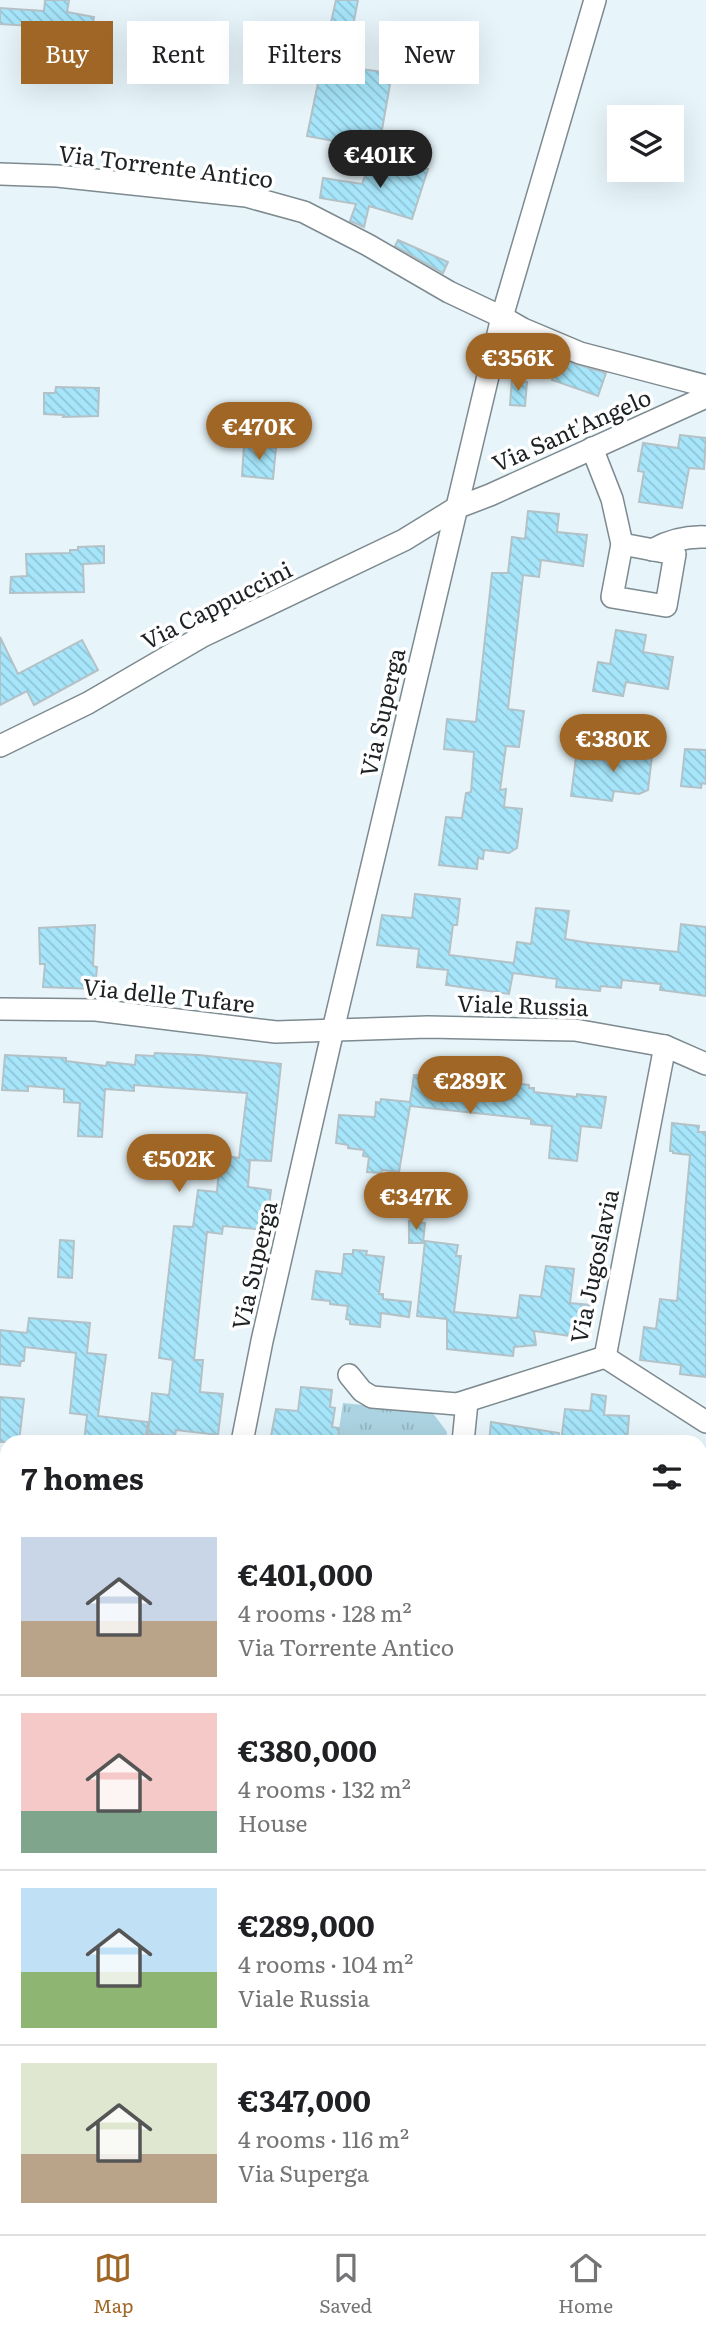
<!DOCTYPE html>
<meta charset="utf-8">
<style>
:root{--surface:#fff;--page:#f2f2f2;--text:#202124;--muted:#757577;--line:#e0e0e0;--accent:#a06626}
body{margin:0;font-family:Literata,serif;background:var(--page);color:var(--text);height:100vh;display:flex;flex-direction:column;font-size:26px;white-space:nowrap}
*{box-sizing:border-box;margin:0}
p{font-size:23px;color:var(--muted)}
.icon{flex:none;width:38px;height:38px;fill:none;stroke:currentColor;stroke-width:2;stroke-linecap:round;stroke-linejoin:round}
.map{position:relative;flex:1;overflow:hidden}
.panel{position:absolute;left:0px;top:1435px;width:707px;height:800px;display:flex;flex-direction:column;background:var(--surface);border-radius:21px 21px 0 0;box-shadow:0 7px 28px #0002}
.panel>*{flex:none}
.top-card{position:absolute;left:21px;top:21px;width:665px;height:63px;display:flex;gap:14px}
.fabs{position:absolute;left:607px;top:105px;display:grid;gap:14px}
.fabs a{display:grid;place-items:center;width:77px;height:77px;border-radius:0px;background:var(--surface);box-shadow:0 7px 28px #0002;font-size:35px}
.price{position:absolute;translate:-50% -60px;padding:0 16px;border-radius:24px;background:var(--accent);color:#fff;font-size:23px;line-height:46px;filter:drop-shadow(0 2px 4px #0008)}
.price::after{content:'';position:absolute;left:50%;top:42px;width:21px;height:16px;margin-left:-10px;background:inherit;clip-path:polygon(0 0,100% 0,50% 100%)}
.price.selected{background:#222;color:#fff}
ul{padding:0;list-style:none}
li{display:flex;align-items:center;gap:21px;height:175px;padding:0 21px}
li+li{border-top:2px solid var(--line)}
li span{display:grid;place-items:center;flex:none;width:196px;height:140px;border-radius:0px;color:#555}
li>.icon{margin-inline-start:auto}
span .icon{width:84px;height:84px;fill:#fffc;stroke-width:1}
li b{font-size:30px}
h2{display:flex;justify-content:space-between;align-items:center;height:84px;padding:0 21px;font-size:30px}
.chip{padding:0 24px;border-radius:0px;background:var(--surface);box-shadow:0 7px 28px #0002;font-size:24px;line-height:63px}
.chip.selected{background:var(--accent);color:#fff}
.dock{display:flex;justify-content:space-around;align-items:center;height:98px;border-top:2px solid var(--line);background:var(--surface);font-size:19px;color:var(--muted)}
.dock a{display:grid;justify-items:center;gap:4px}
.dock .selected{color:var(--accent)}
.map>svg:first-child{display:block}
.park{fill:url(#park-tufts)}
.building{fill:url(#building-back-hatch);stroke:#b4c2c7;stroke-width:2}
.lines{fill:none;stroke-linecap:round;stroke-linejoin:round}
.minor-casing{stroke:#7d8a8f;stroke-width:24}
.highway-casing{stroke:#99662d;stroke-width:35}
.minor{stroke:#fff;stroke-width:21}
.highway{stroke:#dc8b32;stroke-width:32}
.labels{text-anchor:middle;dominant-baseline:central;stroke-width:7;stroke-linejoin:round;paint-order:stroke}
.street-label{font-size:23px;fill:#1d2224;stroke:#fff}
</style>
<div class="map">
<svg width="706" height="2234" viewBox="0 0 706 2234">
<defs>
<pattern id="park-tufts" width="24" height="20" patternUnits="userSpaceOnUse" patternTransform="scale(1.75)"><rect width="24" height="20" fill="#acd3e1"/><path d="M3 7l-1-3M5 7V3M7 7l1-3M15 17l-1-3M17 17v-4M19 17l1-3" fill="none" stroke="#94b5c1"/></pattern>
<pattern id="building-back-hatch" width="6" height="6" patternUnits="userSpaceOnUse" patternTransform="scale(1.75)"><rect width="6" height="6" fill="#a6e5fa"/><path d="M-1 5l2 2M0 0l6 6M5-1l2 2" fill="none" stroke="#8ec4d6"/></pattern>
</defs>
<rect width="100%" height="100%" fill="#e7f5fa"/>
<!-- park -->
<polygon class="park" points="343,1403 432,1412 447,1432 446,1442 337,1442"/>
<!-- building -->
<g class="building">
<polygon points="45,0 69,0 67,12 94,17 91,33 63,28 0,24 0,8 44,11"/>
<polygon points="336,0 358,0 345,67 392,73 377,158 336,154 339,142 307,136 318,83 286,78 292,52 323,58"/>
<polygon points="378,155 428,169 412,219 369,206 364,227 350,221 356,204 320,198 323,178 362,184 367,171 375,173"/>
<polygon points="398,240 448,262 443,273 395,246"/>
<polygon points="559,359 606,373 598,396 552,380"/>
<polygon points="512,379 527,382 525,406 510,405"/>
<polygon points="56,387 99,388 98,416 63,417 64,415 44,414 44,393 55,393"/>
<polygon points="680,435 706,438 704,469 689,468 682,508 639,502 644,472 638,471 643,443 678,448"/>
<polygon points="244,445 276,448 273,479 242,476"/>
<polygon points="528,511 559,514 557,532 587,535 583,566 541,560 539,577 523,575 508,709 524,711 519,747 506,746 500,790 506,789 504,807 522,809 517,848 509,853 484,850 483,859 478,858 477,869 439,865 446,817 462,818 466,793 471,792 474,752 444,749 447,719 476,722 492,573 508,573 512,537 525,539"/>
<polygon points="104,546 104,563 83,564 84,592 10,593 11,577 27,576 26,554 70,553 70,550 78,550 78,547"/>
<polygon points="616,630 646,635 643,652 673,657 668,689 626,682 623,696 593,691 598,662 610,664"/>
<polygon points="0,637 18,674 82,640 98,670 34,705 27,691 0,705"/>
<polygon points="614,746 653,747 648,790 639,794 614,791 612,801 571,796 576,757 611,761"/>
<polygon points="685,749 706,750 706,784 702,783 701,788 681,786"/>
<polygon points="415,894 460,899 457,925 453,925 449,955 514,963 517,942 531,944 536,908 569,911 565,939 589,943 678,952 681,924 706,927 706,996 660,990 661,984 622,980 621,988 601,986 600,991 556,987 557,979 513,973 509,994 446,985 448,970 417,967 419,949 377,945 382,915 412,918"/>
<polygon points="95,925 93,966 97,967 95,989 43,987 45,964 40,964 39,928"/>
<polygon points="155,1053 199,1055 281,1064 271,1161 247,1160 250,1160 248,1187 271,1190 266,1230 223,1226 222,1234 207,1232 194,1360 203,1360 200,1392 223,1394 218,1435 176,1430 175,1436 148,1434 152,1393 169,1395 173,1360 159,1358 174,1226 193,1227 198,1190 217,1192 220,1155 239,1158 247,1093 134,1085 134,1091 105,1089 102,1137 78,1136 80,1103 64,1102 64,1089 28,1086 28,1091 2,1090 5,1055 66,1058 66,1061 106,1066 107,1062 135,1065 136,1055 154,1056"/>
<polygon points="414,1075 470,1078 529,1085 529,1088 534,1088 534,1092 577,1097 577,1094 606,1097 601,1128 581,1126 577,1161 549,1158 552,1126 531,1124 531,1119 410,1106 399,1172 382,1170 381,1173 367,1172 369,1157 363,1156 364,1150 348,1148 348,1145 336,1143 339,1115 375,1117 376,1102 380,1103 381,1099 410,1102"/>
<polygon points="672,1123 699,1126 698,1132 706,1132 706,1377 680,1374 681,1365 640,1360 644,1327 656,1329 660,1299 677,1301 690,1155 673,1153 673,1151 670,1151"/>
<polygon points="409,1221 425,1223 423,1243 409,1243"/>
<polygon points="60,1240 74,1241 72,1278 58,1277"/>
<polygon points="425,1241 458,1245 456,1256 461,1256 454,1312 517,1318 520,1295 541,1297 546,1266 574,1269 570,1303 590,1305 586,1338 534,1331 536,1345 514,1347 513,1356 447,1349 447,1319 417,1316"/>
<polygon points="353,1250 367,1251 366,1255 384,1257 379,1294 383,1294 383,1299 411,1302 409,1317 381,1313 380,1327 350,1324 350,1320 346,1319 348,1306 330,1304 330,1301 312,1299 316,1271 342,1274 344,1254 353,1254"/>
<polygon points="29,1318 90,1323 87,1353 106,1355 98,1416 148,1422 145,1442 84,1442 87,1415 70,1413 76,1353 25,1347 24,1361 21,1361 20,1366 0,1364 0,1330 27,1333"/>
<polygon points="301,1387 332,1390 330,1407 335,1408 332,1427 339,1428 338,1442 270,1442 276,1409 298,1411"/>
<polygon points="592,1394 606,1396 604,1415 629,1416 627,1442 561,1442 565,1409 590,1411"/>
<polygon points="0,1397 24,1399 19,1442 0,1442"/>
<polygon points="491,1422 559,1433 558,1442 489,1442"/>
</g>
<g class="lines">
<defs>
<g id="minor">
<polyline points="0,174 57,176 246,196 304,212 368,245 449,292 502,317 523,329 580,353 706,386"/>
<polyline points="592,448 612,499 622,544"/>
<polygon points="622,544 675,554 666,606 612,597"/>
<path d="M 652,550 C 670,540 686,536 706,537"/>
<polyline points="0,746 88,703 203,636 404,540 456,508 490,495 706,397"/>
<polyline points="0,1009 96,1010 276,1032 428,1027 575,1030 665,1046 706,1064"/>
<polyline points="605,1357 706,1422"/>
<polyline points="349,1375 362,1391 372,1397 457,1404 605,1357 665,1046"/>
<polyline points="242,1442 262,1341 333,1030 502,317 595,0"/>
<polyline points="463,1442 467,1402"/>
<polyline points="700,1589 706,1574"/>
<polyline points="0,1670 7,1669"/>
<polyline points="0,1691 7,1692"/>
<polyline points="700,1759 706,1760"/>
<polyline points="0,2069 7,2069"/>
<polyline points="700,2114 706,2115"/>
<polyline points="17,2234 18,2228"/>
<polyline points="114,2234 116,2228"/>
<polyline points="524,2234 525,2228"/>
</g>
<polyline id="highway" points="700,1792 706,1793"/>
</defs>
<!-- minor casing -->
<use href="#minor" class="minor-casing"/>
<!-- highway casing -->
<use href="#highway" class="highway-casing"/>
<!-- minor -->
<use href="#minor" class="minor"/>
<!-- highway -->
<use href="#highway" class="highway"/>
</g>
<g class="labels">
<!-- street labels -->
<g class="street-label">
<text transform="translate(166 165) rotate(7)">Via Torrente Antico</text>
<text transform="translate(571 429) rotate(-24)">Via Sant'Angelo</text>
<text transform="translate(216 604) rotate(-27)">Via Cappuccini</text>
<text transform="translate(381 712) rotate(-77)">Via Superga</text>
<text transform="translate(169 994) rotate(6)">Via delle Tufare</text>
<text transform="translate(523 1004) rotate(2)">Viale Russia</text>
<text transform="translate(253 1265) rotate(-77)">Via Superga</text>
<text transform="translate(593 1266) rotate(-78)">Via Jugoslavia</text>
</g>
</g>
</svg>
<div class="fabs">
<a><svg class="icon" aria-label="layers" viewBox="0 0 24 24"><path d="M12 4l9 5-9 5-9-5zM3 14l9 5 9-5"/></svg></a>
</div>
<b class="price selected" style="left:380px;top:190px">€401K</b>
<b class="price" style="left:518px;top:393px">€356K</b>
<b class="price" style="left:259px;top:462px">€470K</b>
<b class="price" style="left:613px;top:774px">€380K</b>
<b class="price" style="left:470px;top:1116px">€289K</b>
<b class="price" style="left:179px;top:1194px">€502K</b>
<b class="price" style="left:416px;top:1232px">€347K</b>
<div class="top-card">
<a class="chip selected">Buy</a>
<a class="chip">Rent</a>
<a class="chip">Filters</a>
<a class="chip">New</a>
</div>
<section class="panel">
<h2>7 homes<svg class="icon" aria-label="filters" viewBox="0 0 24 24"><path d="M4 7h16M4 17h16"/><circle cx="9" cy="7" r="2"/><circle cx="15" cy="17" r="2"/></svg></h2>
<ul>
<li><span style="background:linear-gradient(#c9d6e8 60%,#b9a48a 0)"><svg class="icon" aria-label="home" viewBox="0 0 24 24"><path d="M3 11l9-7 9 7M6 9v11h12V9"/></svg></span><div><b>€401,000</b><p>4 rooms · 128 m²</p><p>Via Torrente Antico</p></div></li>
<li><span style="background:linear-gradient(#f6c9c9 70%,#7fa58c 0)"><svg class="icon" aria-label="home" viewBox="0 0 24 24"><path d="M3 11l9-7 9 7M6 9v11h12V9"/></svg></span><div><b>€380,000</b><p>4 rooms · 132 m²</p><p>House</p></div></li>
<li><span style="background:linear-gradient(#bfe0f5 60%,#8fb573 0)"><svg class="icon" aria-label="home" viewBox="0 0 24 24"><path d="M3 11l9-7 9 7M6 9v11h12V9"/></svg></span><div><b>€289,000</b><p>4 rooms · 104 m²</p><p>Viale Russia</p></div></li>
<li><span style="background:linear-gradient(#dfe7d0 65%,#b9a48a 0)"><svg class="icon" aria-label="home" viewBox="0 0 24 24"><path d="M3 11l9-7 9 7M6 9v11h12V9"/></svg></span><div><b>€347,000</b><p>4 rooms · 116 m²</p><p>Via Superga</p></div></li>
</ul>
</section>
</div>
<nav class="dock">
<a class="selected"><svg class="icon" aria-label="map" viewBox="0 0 24 24"><path d="M3 6l6-2 6 2 6-2v14l-6 2-6-2-6 2zM9 4v14M15 6v14"/></svg>Map</a>
<a><svg class="icon" aria-label="saved" viewBox="0 0 24 24"><path d="M7 4h10v16l-5-4-5 4z"/></svg>Saved</a>
<a><svg class="icon" aria-label="home" viewBox="0 0 24 24"><path d="M3 11l9-7 9 7M6 9v11h12V9"/></svg>Home</a>
</nav>
